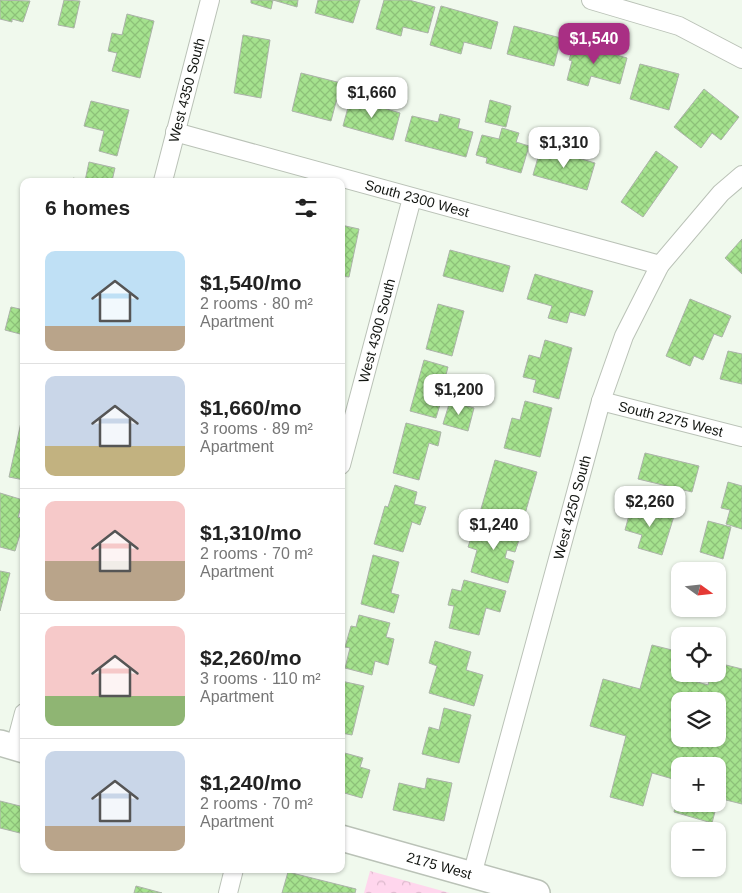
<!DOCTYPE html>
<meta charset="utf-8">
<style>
:root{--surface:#fff;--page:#f2f2f2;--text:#222;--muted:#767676;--line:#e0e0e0;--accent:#a92f84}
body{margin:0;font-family:Arial,sans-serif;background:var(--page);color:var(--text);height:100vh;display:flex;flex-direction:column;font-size:19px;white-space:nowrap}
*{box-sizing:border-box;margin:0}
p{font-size:16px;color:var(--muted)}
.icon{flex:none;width:28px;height:28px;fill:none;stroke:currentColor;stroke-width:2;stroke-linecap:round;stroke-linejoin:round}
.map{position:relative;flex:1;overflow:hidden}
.sheet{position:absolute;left:20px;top:178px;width:325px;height:695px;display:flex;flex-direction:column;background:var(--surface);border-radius:10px;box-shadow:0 1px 4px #0004}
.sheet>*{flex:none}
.needle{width:32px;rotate:105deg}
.buttons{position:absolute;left:671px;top:562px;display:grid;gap:10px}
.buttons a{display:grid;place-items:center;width:55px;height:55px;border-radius:10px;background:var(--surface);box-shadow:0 1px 4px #0004;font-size:25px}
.price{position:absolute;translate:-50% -42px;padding:0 11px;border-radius:10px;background:#fff;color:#222;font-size:16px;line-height:32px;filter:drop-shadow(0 1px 2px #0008)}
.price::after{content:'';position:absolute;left:50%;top:30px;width:15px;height:11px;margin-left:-8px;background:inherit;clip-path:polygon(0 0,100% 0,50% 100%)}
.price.selected{background:var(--accent);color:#fff}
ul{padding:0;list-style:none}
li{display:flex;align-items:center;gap:15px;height:125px;padding:0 25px}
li+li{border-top:1px solid var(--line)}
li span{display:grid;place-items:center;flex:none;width:140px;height:100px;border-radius:10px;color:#555}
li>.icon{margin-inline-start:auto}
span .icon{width:60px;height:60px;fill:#fffc;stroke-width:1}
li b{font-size:21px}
h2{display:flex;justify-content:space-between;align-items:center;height:60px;padding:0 25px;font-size:21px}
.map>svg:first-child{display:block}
.forest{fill:url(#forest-crowns)}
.building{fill:url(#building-cross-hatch);stroke:#abb3a8;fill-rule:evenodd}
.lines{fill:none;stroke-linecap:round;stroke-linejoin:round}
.street-casing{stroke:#bac2b7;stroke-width:20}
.secondary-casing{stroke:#bac2b7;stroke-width:28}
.street{stroke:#fff;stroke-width:18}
.secondary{stroke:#fff;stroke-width:25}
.labels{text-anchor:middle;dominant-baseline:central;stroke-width:4;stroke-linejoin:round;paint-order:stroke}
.street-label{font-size:14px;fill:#131612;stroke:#fff}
</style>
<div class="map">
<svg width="742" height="893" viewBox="0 0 742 893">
<defs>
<pattern id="forest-crowns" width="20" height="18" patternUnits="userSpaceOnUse" patternTransform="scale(1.25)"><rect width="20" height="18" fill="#ffd6ed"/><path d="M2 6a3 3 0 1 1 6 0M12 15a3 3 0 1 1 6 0" fill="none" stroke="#dab7ca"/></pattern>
<pattern id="building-cross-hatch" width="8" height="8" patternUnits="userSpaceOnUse" patternTransform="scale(1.25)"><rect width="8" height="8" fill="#a5e28e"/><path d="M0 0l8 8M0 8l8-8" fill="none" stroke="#8dc179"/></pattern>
</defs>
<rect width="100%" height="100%" fill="#f0f9ed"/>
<!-- forest -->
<polygon class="forest" points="370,871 450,893 364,893"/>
<!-- building -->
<g class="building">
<polygon points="0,0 30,1 23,22 12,19 12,22 0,19"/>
<polygon points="64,0 80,1 74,28 58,25"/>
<polygon points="251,0 298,0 297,7 273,0 271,9 251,3"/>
<polygon points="318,0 360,0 353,23 315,13"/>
<polygon points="384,0 409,0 435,7 428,33 403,27 401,36 376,29"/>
<polygon points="441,6 498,22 491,49 464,42 461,54 430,45"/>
<polygon points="127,14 154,21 140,78 112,71 117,53 108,51 112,33 122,35"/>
<polygon points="514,26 561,38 554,66 507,54"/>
<polygon points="243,35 270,40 261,98 234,93"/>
<polygon points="568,41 627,58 620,84 591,76 588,86 567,80 572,61 569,60 572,51 566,49"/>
<polygon points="640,64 679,74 669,110 630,99"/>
<polygon points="301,73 341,83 331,121 292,111"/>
<polygon points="704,89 739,117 721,140 712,133 701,148 674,127"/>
<polygon points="370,98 382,101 380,107 400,113 393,140 343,126 350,100 368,105"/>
<polygon points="490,100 511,106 506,127 485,122"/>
<polygon points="91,101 129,110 117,156 99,151 104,131 84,126"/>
<polygon points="440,114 460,119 458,128 473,132 466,157 405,141 412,116 438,122"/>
<polygon points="502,128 519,133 516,142 529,146 521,173 486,163 487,158 476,155 482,135 499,139"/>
<polygon points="541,147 595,163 587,190 533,175"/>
<polygon points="656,151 678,167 643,217 621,202"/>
<polygon points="89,162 115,168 112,181 72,181 73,178 85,181"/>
<polygon points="341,225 359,229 349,277 341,276"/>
<polygon points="742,239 742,274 725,258"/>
<polygon points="450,250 510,266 503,292 443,276"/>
<polygon points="535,274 593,291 585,316 570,312 567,323 548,318 552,306 527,299"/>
<polygon points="690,299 731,316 722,337 714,334 703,360 694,356 690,366 666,356"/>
<polygon points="438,304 464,311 452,356 426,349"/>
<polygon points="11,307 24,310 24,335 5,330"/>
<polygon points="545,340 572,348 559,399 533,392 536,380 523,377 529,355 540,358"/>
<polygon points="728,351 742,354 742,384 720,379"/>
<polygon points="424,360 448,367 442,390 452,392 449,403 441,401 436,418 410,411"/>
<polygon points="450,401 474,408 468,431 443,424"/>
<polygon points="525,401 552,408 540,457 504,448 512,418 520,420"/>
<polygon points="23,413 24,413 24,480 9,477"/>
<polygon points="406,423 441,432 438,446 429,443 419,480 393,473"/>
<polygon points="645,453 699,466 692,492 638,479"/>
<polygon points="495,460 537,472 523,521 481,509"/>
<polygon points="728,482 742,486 742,529 726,524 730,510 721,508"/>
<polygon points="395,485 417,492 414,504 426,507 420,525 412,522 403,552 374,544 385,506 388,507"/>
<polygon points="0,493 23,500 18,517 24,519 24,521 15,551 0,547"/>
<polygon points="632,504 674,516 662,555 638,548 642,535 625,530"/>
<polygon points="485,520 522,531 515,552 507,550 505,558 514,561 508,583 471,572 477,550 468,547 473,532 481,535"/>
<polygon points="708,521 731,527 723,559 700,552"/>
<polygon points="373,555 399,562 391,593 399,595 394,613 361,604"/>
<polygon points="0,571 10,573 0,611"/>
<polygon points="464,580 506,591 500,612 486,608 479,635 449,628 454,606 448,605 452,589 461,591"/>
<polygon points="359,615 390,623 386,637 394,639 388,665 375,661 372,675 345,668 350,648 345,647 351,626 356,627"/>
<polygon points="435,641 471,652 466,670 483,675 474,706 429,693 437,666 429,663"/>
<path d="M 652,645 L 680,652 L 680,664 L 676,676 L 708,685 L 711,674 L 718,674 L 718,663 L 742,669 L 742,804 L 718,798 L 718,801 L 718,766 L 680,766 L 680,781 L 652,773 L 643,806 L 610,797 L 626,736 L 590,726 L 603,679 L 640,689 ZM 680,701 L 718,701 L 718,739 L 680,739 Z"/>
<polygon points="341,681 364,686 352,735 341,733"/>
<polygon points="444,708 471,715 459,763 422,754 429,727 439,730"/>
<polygon points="341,752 363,758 360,767 370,770 362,798 341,792"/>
<polygon points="427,778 452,783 444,821 393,810 399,783 425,789"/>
<polygon points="680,788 680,804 717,804 712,823 674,812"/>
<polygon points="0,801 24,807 24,834 0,828"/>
<polygon points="288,872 356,889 355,893 282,893"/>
<polygon points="136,886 162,893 134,893"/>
</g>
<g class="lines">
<defs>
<g id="street">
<polyline points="591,0 679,26 742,59"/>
<path id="s1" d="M 175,132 L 660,265"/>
<path id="s2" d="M 163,181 L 210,0"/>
<path id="s3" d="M 601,401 L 742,437"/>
<path id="s4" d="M 341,465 L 412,198"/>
<polyline points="15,747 24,713"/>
<path id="s5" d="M 472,875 L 601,401 L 624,336 L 660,265 L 721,193 L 742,175"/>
<polyline points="228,893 234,869"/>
</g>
<g id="secondary">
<polyline points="0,743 24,750"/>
<path id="s6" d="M 341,838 L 537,893"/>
</g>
</defs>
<!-- street casing -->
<use href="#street" class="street-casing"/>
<!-- secondary casing -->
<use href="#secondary" class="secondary-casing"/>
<!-- street -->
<use href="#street" class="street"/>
<!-- secondary -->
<use href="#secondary" class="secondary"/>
</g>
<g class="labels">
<!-- street labels -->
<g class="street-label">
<text stroke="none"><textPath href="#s2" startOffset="94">West 4350 South</textPath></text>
<text stroke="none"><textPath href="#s1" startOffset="251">South 2300 West</textPath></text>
<text stroke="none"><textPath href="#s4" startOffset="139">West 4300 South</textPath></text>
<text stroke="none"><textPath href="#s3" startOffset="72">South 2275 West</textPath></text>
<text stroke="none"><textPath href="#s5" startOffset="381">West 4250 South</textPath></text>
<text stroke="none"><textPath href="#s6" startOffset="102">2175 West</textPath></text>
</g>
</g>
</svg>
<div class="buttons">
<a><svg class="needle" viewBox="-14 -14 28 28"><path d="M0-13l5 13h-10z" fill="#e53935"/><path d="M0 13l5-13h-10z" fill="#767676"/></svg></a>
<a><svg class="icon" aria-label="locate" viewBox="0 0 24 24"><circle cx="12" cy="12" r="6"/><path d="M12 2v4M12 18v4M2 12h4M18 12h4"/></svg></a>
<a><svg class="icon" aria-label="layers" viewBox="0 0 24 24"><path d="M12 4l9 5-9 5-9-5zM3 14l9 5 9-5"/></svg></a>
<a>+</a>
<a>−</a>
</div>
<b class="price selected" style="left:594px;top:65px">$1,540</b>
<b class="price" style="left:372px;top:119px">$1,660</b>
<b class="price" style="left:564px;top:169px">$1,310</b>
<b class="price" style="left:459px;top:416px">$1,200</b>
<b class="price" style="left:650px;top:528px">$2,260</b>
<b class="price" style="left:494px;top:551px">$1,240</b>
<section class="sheet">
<h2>6 homes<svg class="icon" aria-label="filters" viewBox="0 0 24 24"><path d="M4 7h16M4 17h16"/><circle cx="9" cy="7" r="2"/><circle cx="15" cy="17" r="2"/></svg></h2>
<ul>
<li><span style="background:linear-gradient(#bfe0f5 75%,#b9a48a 0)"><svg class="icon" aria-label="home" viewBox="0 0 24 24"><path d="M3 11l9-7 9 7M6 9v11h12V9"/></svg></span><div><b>$1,540/mo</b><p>2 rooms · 80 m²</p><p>Apartment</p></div></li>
<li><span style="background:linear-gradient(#c9d6e8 70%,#c2b280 0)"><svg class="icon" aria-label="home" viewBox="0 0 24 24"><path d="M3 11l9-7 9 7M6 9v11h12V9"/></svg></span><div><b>$1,660/mo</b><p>3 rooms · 89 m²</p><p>Apartment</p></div></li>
<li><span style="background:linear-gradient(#f6c9c9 60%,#b9a48a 0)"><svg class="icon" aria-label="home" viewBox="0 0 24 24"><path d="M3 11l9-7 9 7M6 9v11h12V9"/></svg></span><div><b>$1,310/mo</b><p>2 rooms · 70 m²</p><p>Apartment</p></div></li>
<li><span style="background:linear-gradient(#f6c9c9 70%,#8fb573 0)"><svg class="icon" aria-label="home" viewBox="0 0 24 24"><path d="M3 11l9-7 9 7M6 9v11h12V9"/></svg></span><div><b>$2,260/mo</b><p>3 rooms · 110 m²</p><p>Apartment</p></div></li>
<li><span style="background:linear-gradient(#c9d6e8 75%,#b9a48a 0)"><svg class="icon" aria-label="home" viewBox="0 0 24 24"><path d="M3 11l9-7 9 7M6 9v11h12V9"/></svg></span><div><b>$1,240/mo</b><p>2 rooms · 70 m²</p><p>Apartment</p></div></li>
</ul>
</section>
</div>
